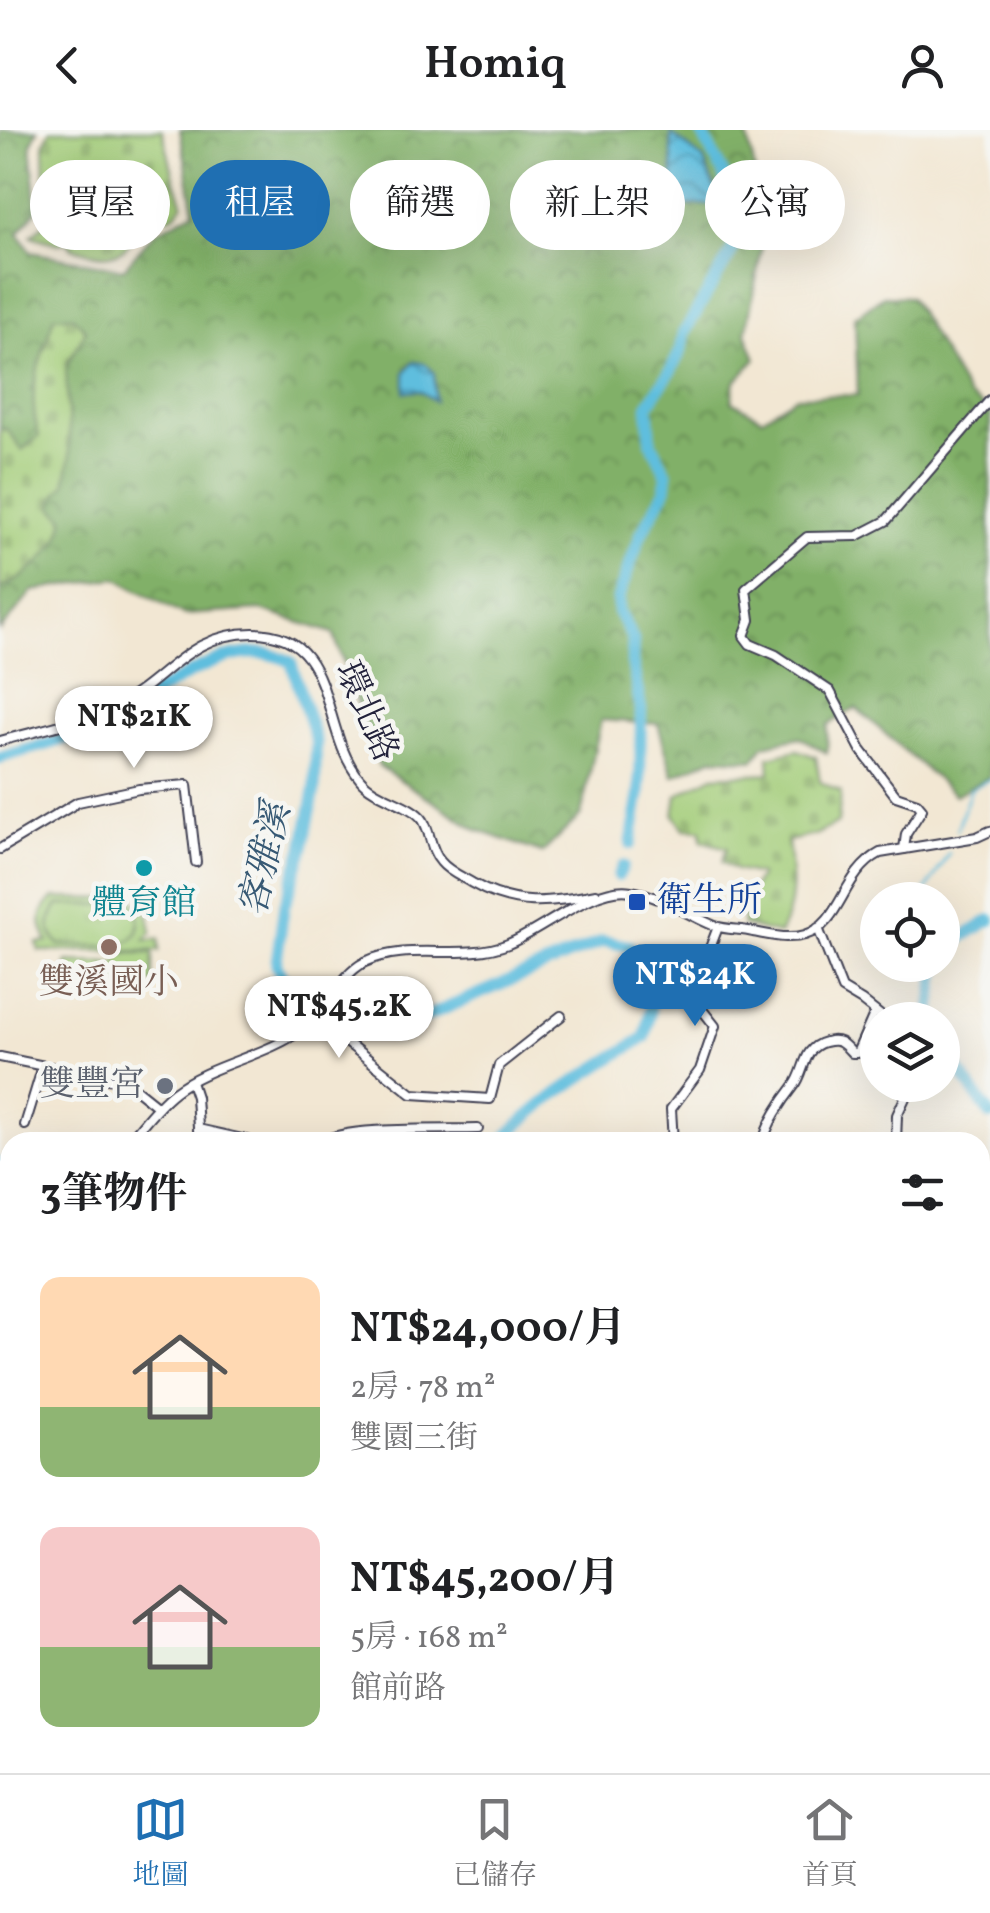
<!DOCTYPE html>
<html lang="zh-TW">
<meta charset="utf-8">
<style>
:root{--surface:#fff;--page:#f2f2f2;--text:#202124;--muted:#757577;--line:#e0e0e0;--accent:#1f6fb2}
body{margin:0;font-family:Vollkorn,"Noto Serif TC",serif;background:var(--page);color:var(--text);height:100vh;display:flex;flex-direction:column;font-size:38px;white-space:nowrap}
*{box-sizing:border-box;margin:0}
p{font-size:32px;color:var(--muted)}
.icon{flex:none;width:55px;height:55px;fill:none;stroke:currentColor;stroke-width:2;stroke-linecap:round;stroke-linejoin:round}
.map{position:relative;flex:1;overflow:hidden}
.drawer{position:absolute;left:0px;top:1002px;width:990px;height:642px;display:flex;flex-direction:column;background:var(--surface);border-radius:30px 30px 0 0;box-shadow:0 10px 40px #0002}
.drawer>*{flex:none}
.top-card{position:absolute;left:30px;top:30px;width:930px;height:90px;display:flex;gap:20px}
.tools{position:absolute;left:860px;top:752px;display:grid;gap:20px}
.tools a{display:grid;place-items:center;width:100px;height:100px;border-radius:50%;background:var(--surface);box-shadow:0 10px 40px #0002;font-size:50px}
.price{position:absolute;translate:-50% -85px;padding:0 22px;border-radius:35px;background:#fff;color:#222;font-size:32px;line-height:65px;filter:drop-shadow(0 2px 5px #0008)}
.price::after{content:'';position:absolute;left:50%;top:60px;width:30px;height:22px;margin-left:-15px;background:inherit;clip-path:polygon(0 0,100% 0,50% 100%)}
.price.on{background:var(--accent);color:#fff}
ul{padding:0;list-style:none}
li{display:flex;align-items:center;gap:30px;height:250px;padding:0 40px}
li span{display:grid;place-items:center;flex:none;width:280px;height:200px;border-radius:20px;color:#555}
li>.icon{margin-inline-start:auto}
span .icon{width:120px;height:120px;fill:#fffc;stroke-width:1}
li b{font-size:42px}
h2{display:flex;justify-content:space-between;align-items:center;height:120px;padding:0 40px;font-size:42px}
.pill{padding:0 35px;border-radius:45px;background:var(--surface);box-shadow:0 10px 40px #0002;font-size:35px;line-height:90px}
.pill.on{background:var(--accent);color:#fff}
header{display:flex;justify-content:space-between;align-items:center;height:130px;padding:0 40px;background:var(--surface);font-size:45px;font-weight:600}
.menu{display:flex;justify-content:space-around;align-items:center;height:140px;border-top:2px solid var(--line);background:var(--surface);font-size:28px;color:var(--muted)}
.menu a{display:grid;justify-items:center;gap:5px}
.menu .on{color:var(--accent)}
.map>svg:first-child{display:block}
.grass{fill:url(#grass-tufts);stroke:#627759;stroke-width:2.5}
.forest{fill:url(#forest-crowns);stroke:#526952;stroke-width:2.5}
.cemetery{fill:url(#cemetery-stones);stroke:#627759;stroke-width:2.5}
.pitch{fill:#a2cc77;stroke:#627759;stroke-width:2.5;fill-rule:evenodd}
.water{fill:url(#water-waves);stroke:#40708c;stroke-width:2.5}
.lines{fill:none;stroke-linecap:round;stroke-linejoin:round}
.stream{stroke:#5fbede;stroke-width:2.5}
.river{stroke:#5fbede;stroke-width:12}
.minor-casing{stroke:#414052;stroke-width:12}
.highway-casing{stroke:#414052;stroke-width:16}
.minor{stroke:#fff;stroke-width:8}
.highway{stroke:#f4c26a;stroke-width:11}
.culture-dot{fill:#0f9aa8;stroke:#f6f6f2;stroke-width:4}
.transit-dot{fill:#1a4fb4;stroke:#f6f6f2;stroke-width:4}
.education-dot{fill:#8d6e63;stroke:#f6f6f2;stroke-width:4}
.worship-dot{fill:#6b7280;stroke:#f6f6f2;stroke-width:4}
.labels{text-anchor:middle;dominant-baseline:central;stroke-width:9;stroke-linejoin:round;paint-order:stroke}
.street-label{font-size:35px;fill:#22223b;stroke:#f6f6f2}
.transit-label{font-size:35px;fill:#164399;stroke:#f6f6f2;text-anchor:start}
.culture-label{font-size:35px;fill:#0d838f;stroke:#f6f6f2}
.education-label{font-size:35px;fill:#785e54;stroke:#f6f6f2}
.worship-label{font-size:35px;fill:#5b616d;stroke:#f6f6f2;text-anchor:end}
.water-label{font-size:38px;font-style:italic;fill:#375974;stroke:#f6f6f2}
</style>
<header><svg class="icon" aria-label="back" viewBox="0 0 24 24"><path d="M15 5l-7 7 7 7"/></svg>Homiq<svg class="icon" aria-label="person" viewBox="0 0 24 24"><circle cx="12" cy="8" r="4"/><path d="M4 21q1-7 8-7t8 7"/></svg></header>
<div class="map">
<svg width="990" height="1643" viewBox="0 0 990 1643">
<defs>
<pattern id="grass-tufts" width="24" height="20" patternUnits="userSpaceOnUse" patternTransform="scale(2.5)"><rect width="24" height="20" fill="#a2cc77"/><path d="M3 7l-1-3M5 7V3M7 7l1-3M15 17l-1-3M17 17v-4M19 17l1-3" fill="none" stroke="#8baf68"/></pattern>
<pattern id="forest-crowns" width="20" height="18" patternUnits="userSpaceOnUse" patternTransform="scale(2.5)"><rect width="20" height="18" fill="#81b068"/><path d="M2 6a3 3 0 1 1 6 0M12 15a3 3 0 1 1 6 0" fill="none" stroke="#698f57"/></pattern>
<pattern id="cemetery-stones" width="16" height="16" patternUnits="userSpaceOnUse" patternTransform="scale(2.5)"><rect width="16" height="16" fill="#a2cc77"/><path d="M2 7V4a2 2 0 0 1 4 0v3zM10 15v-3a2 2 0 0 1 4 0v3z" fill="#8baf68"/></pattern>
<pattern id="water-waves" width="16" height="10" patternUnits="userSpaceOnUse" patternTransform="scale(2.5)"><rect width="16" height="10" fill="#5fbede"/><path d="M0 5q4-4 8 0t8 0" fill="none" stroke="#4e9ab5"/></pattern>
</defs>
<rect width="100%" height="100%" fill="#f6f6f2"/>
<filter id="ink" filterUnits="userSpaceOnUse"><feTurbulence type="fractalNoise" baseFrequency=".01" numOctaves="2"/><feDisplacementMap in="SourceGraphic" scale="20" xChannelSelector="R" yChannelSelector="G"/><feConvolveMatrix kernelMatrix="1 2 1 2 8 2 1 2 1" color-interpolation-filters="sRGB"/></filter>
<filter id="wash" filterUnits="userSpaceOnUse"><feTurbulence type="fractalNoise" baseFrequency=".0048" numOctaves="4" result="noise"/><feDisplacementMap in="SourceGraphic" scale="40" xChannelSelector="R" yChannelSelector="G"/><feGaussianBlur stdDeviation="2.25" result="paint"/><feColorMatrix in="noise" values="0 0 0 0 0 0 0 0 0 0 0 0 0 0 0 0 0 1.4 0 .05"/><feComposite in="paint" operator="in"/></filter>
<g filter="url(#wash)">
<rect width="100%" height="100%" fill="#f2e7d3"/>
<!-- grass -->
<path class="grass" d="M 127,774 L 137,779 C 152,828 91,814 60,815 C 45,800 47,792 58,775 Z"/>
<!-- forest -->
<g class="forest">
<polygon points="0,0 38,0 31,14 37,80 18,103 31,122 123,139 154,103 194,81 180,0 746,0 755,41 763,111 746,203 756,229 735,252 732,271 762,288 797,266 858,265 855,187 883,166 910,167 968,266 990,281 990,647 955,665 856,578 828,595 827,623 800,607 764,615 754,630 712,628 673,646 658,594 601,590 581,685 542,723 477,700 379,636 333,503 261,480 183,485 116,448 33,461 0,501"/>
<polygon points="10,1270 10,1491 0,1499 0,1274"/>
<polygon points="0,1591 10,1591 10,1635 72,1635 57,1643 0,1643"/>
<polygon points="196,1635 308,1635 301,1643 184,1643"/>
<polygon points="354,1635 494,1635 566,1643 349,1643"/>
<polygon points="701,1635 867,1635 862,1643 699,1643"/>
</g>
<!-- cemetery -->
<g class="cemetery">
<path d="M 50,0 L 162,0 C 170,25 172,49 183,73 L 176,84 L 166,88 L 152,79 C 125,119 126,136 71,117 L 67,111 L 58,114 L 31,106 L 51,88 L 45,63 L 44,15 Z"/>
<path d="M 54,186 L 72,186 L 86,200 L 66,236 L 70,329 L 65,355 L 53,369 L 52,377 L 64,387 C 66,412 24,452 0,458 L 0,301 L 6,298 L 22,320 L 39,306 C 25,257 41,232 54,186 Z"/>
<path d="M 797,620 L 816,627 L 820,652 L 841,662 L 838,693 L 815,705 L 788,711 C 792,744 796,775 779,804 L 742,795 L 745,771 L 760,745 L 736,740 L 722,732 L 727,718 L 702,711 L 701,700 L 684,699 L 674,685 L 677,665 L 713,646 L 770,643 L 769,627 Z"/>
</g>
<!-- pitch -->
<g class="pitch">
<path d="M 54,768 L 133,769 L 149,785 L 152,802 L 145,810 L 159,809 L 159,821 L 39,821 L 37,813 L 48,812 C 39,795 37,781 54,768 ZM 127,774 L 137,779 C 153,828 91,814 60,815 C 45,801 47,792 58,775 Z"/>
<polygon points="118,823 153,823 153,853 84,852 83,859 66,859 67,832 118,833"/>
</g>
<!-- water -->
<g class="water">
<polygon points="671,4 703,29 721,74 674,76"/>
<polygon points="414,232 426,234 434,243 435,271 420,261 405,262 405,242"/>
</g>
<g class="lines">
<!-- stream -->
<g class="stream">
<polyline points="957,700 971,659 990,649"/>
<polyline points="920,770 949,723"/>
<polyline points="932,835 936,843"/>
<polyline points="0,1266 10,1261"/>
<polyline points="402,1635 417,1643"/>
</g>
<!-- river -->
<g class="river">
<path d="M 0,628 C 26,619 56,614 81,602 C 101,593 123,582 142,571 C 186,546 240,505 291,532 L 316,612 L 315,658 L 303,719 L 284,777 L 276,834 L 282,847 L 304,863 L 360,888 L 418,890 L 603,811 L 630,816 C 652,854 656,863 645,907 C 595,940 542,967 502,1012"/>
<polyline points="631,714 640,663 641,579 632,532 633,510 618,481 618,468 641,404 665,361 667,344 651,312 648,275 670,242 681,220 684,203 731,123 739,101 723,43 700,0"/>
<polyline points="618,746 623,736"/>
<polyline points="942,833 958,810 990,790"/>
<polyline points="930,890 936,843 941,835"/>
<polyline points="942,915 990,985"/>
<polyline points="0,1034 10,1047"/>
<polyline points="980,1215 990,1208"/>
</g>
</g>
</g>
<g filter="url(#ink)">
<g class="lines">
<defs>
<g id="minor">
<path d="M 0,611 C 36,601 75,593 109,579 C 164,556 185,503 253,503 C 339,503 318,599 360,649 C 375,668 411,673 423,690 C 431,703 430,720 441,732 C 448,741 462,747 472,753 C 516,778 548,773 596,764"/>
<polyline points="0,719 78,672 139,659 187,655 196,732"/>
<polyline points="904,719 906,704 922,679 917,673 896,666 861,620 830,561 776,525 750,514 744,506 750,490 746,459 807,407 857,406 886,391 990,270"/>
<polyline points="818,798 842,859 862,871 886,890"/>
<polyline points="315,887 412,964 490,969 499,935 561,886"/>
<polyline points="0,927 128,953 158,977"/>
<polyline points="191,952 196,967 199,1012"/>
<polyline points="25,995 43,936"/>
<polyline points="198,999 256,1012"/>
<path d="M 128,1012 C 143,995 156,976 174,962 C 212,933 266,927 304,898 C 328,880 338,846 365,832 C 408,811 463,832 508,814 C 542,801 595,754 631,761 C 662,766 687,785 715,796 C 727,800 741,799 753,802 C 770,805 788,810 805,805 C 842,794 841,744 880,723 L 977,707 L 990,701"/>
<path d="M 321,1012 C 345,996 444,1000 478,999"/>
<polyline points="673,1012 671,979 700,940 715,896 685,858 705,831 718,797"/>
<path d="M 764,1012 C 765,996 783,970 794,956 C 806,941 802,918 825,912 C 839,908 843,913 852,923 L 857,923 L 875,882"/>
<polyline points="896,1012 897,985 911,955"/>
<polyline points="0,1117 10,1111"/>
<polyline points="980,1561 990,1563"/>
<polyline points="0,1578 10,1579"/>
</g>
<g id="highway">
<polyline points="980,1263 990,1256"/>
<polyline points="980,1287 990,1281"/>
<polyline points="93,1643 106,1635"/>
<polyline points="117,1643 130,1635"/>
<polyline points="151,1643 163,1635"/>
<polyline points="321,1643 326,1635"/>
</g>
</defs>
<!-- minor casing -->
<use href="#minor" class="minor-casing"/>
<!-- highway casing -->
<use href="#highway" class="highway-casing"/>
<!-- minor -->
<use href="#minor" class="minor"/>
<!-- highway -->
<use href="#highway" class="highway"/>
</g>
</g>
<!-- markers -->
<circle class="culture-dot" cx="144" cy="738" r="10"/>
<rect class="transit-dot" x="627" y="762" width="20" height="20" rx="5"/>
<circle class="education-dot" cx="109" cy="817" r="10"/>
<circle class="worship-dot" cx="165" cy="956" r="10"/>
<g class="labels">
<!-- street labels -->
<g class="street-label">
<text transform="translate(365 582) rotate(66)">環北路</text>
</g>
<!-- transit labels -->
<g class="transit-label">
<text x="657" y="772">衛生所</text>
</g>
<!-- culture labels -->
<g class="culture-label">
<text x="144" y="775">體育館</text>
</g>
<!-- education labels -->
<g class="education-label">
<text x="109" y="854">雙溪國小</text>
</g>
<!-- worship labels -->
<g class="worship-label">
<text x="145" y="956">雙豐宮</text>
</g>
<!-- water labels -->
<g class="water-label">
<text transform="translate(267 730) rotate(-77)">客雅溪</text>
</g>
</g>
</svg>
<div class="tools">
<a><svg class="icon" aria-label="locate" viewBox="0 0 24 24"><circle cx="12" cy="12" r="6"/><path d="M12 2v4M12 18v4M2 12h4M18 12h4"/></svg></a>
<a><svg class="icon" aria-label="layers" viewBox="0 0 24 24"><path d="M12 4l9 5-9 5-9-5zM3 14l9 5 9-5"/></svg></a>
</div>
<b class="price" style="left:134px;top:641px">NT$21K</b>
<b class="price on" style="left:695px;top:899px">NT$24K</b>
<b class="price" style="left:339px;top:931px">NT$45.2K</b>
<div class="top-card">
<a class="pill">買屋</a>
<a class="pill on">租屋</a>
<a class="pill">篩選</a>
<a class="pill">新上架</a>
<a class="pill">公寓</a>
</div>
<section class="drawer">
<h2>3筆物件<svg class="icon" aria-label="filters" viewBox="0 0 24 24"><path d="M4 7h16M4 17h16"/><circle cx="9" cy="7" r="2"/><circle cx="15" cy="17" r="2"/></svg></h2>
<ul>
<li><span style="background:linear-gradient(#ffd9b3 65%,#8fb573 0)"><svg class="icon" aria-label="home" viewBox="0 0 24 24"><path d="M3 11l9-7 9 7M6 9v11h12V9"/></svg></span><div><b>NT$24,000/月</b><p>2房 · 78 m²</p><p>雙園三街</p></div></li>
<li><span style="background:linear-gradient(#f6c9c9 60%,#8fb573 0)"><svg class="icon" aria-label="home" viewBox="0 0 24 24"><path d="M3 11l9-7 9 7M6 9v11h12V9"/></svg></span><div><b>NT$45,200/月</b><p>5房 · 168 m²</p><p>館前路</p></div></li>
</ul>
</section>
</div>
<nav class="menu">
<a class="on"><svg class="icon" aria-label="map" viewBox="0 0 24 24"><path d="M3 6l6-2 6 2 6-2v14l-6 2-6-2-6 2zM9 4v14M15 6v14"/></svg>地圖</a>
<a><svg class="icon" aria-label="saved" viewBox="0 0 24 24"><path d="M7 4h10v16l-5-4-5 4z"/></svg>已儲存</a>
<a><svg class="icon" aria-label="home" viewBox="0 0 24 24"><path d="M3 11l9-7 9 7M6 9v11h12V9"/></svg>首頁</a>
</nav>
